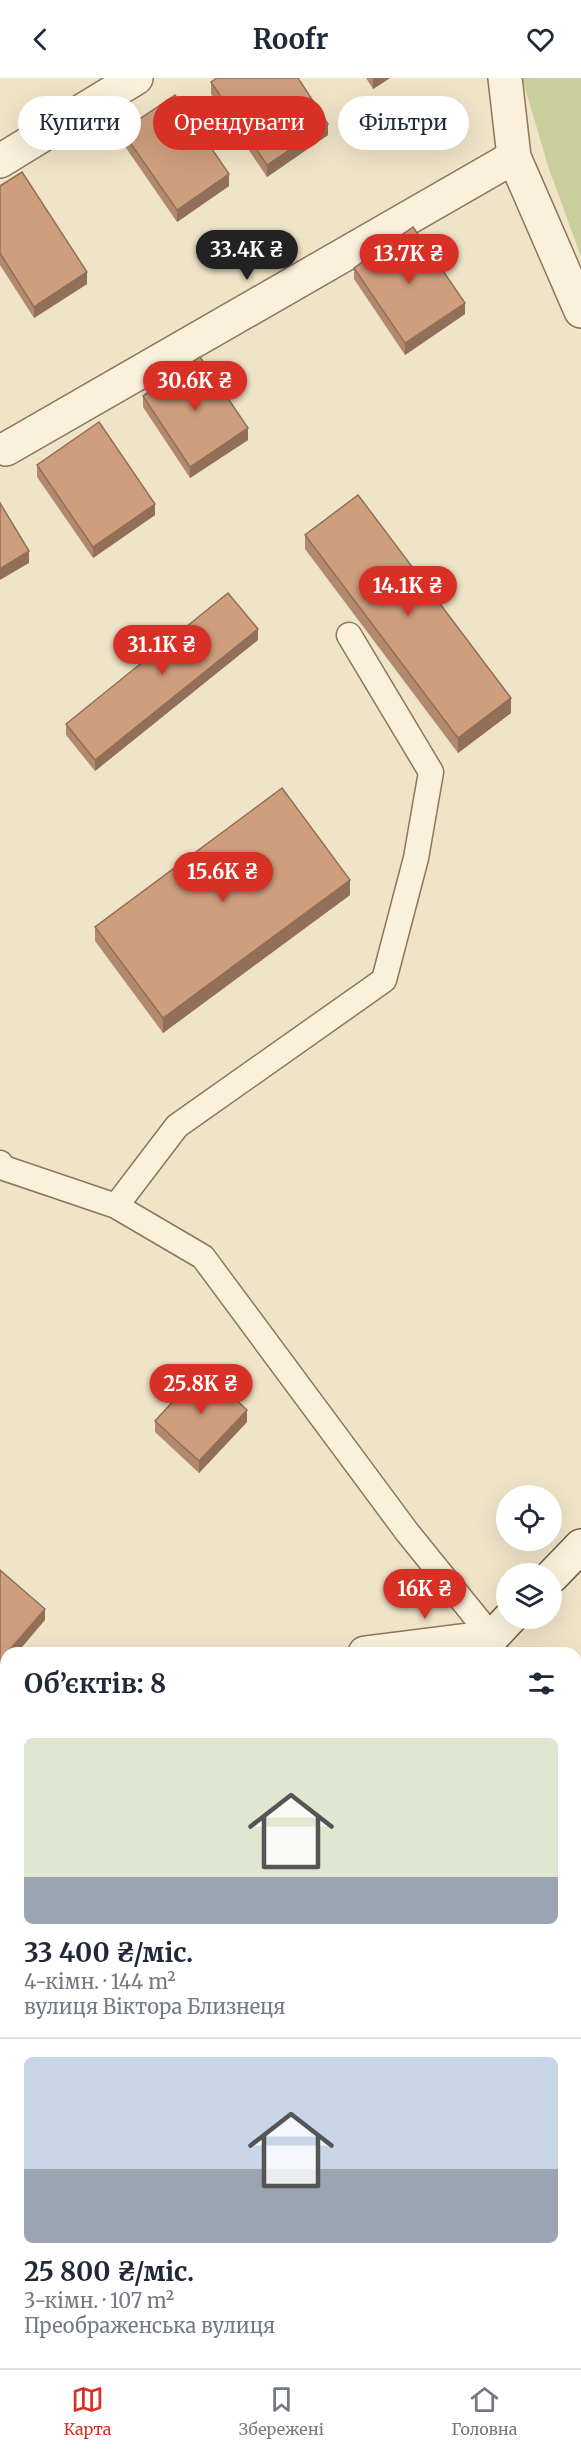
<!DOCTYPE html>
<html lang="uk">
<meta charset="utf-8">
<style>
:root{--surface:#fff;--page:#f2f2f3;--text:#1f2937;--muted:#747a83;--line:#e0e1e3;--accent:#d93025}
body{margin:0;font-family:Merriweather,serif;background:var(--page);color:var(--text);height:100vh;display:flex;flex-direction:column;font-size:22px;white-space:nowrap}
*{box-sizing:border-box;margin:0}
p{font-size:20px;color:var(--muted)}
.icon{flex:none;width:33px;height:33px;fill:none;stroke:currentColor;stroke-width:2;stroke-linecap:round;stroke-linejoin:round}
.map{position:relative;flex:1;overflow:hidden}
.details{position:absolute;left:0px;top:1569px;width:582px;height:722px;display:flex;flex-direction:column;background:var(--surface);border-radius:18px 18px 0 0;box-shadow:0 6px 24px #0002}
.details>*{flex:none}
.banner{position:absolute;left:18px;top:18px;width:546px;height:54px;display:flex;gap:12px}
.buttons{position:absolute;left:496px;top:1407px;display:grid;gap:12px}
.buttons a{display:grid;place-items:center;width:66px;height:66px;border-radius:50%;background:var(--surface);box-shadow:0 6px 24px #0002;font-size:30px}
.price{position:absolute;translate:-50% -51px;padding:0 14px;border-radius:21px;background:var(--accent);color:#fff;font-size:20px;line-height:39px;filter:drop-shadow(0 2px 3px #0008)}
.price::after{content:'';position:absolute;left:50%;top:36px;width:18px;height:14px;margin-left:-9px;background:inherit;clip-path:polygon(0 0,100% 0,50% 100%)}
.price.current{background:#222;color:#fff}
ul{padding:0;list-style:none}
li{display:grid;align-content:center;gap:12px;height:318px;padding:0 24px}
li+li{border-top:2px solid var(--line)}
li span{display:grid;place-items:center;height:186px;border-radius:9px;color:#555}
li>.icon{margin-inline-start:auto}
span .icon{width:108px;height:108px;fill:#fffc;stroke-width:1}
li b{font-size:26px}
h2{display:flex;justify-content:space-between;align-items:center;height:72px;padding:0 24px;font-size:26px}
.pill{padding:0 21px;border-radius:27px;background:var(--surface);box-shadow:0 6px 24px #0002;font-size:21px;line-height:54px}
.pill.current{background:var(--accent);color:#fff}
header{display:flex;justify-content:space-between;align-items:center;height:78px;padding:0 24px;background:var(--surface);font-size:27px;font-weight:700}
.tabs{display:flex;justify-content:space-around;align-items:center;height:84px;border-top:2px solid var(--line);background:var(--surface);font-size:16px;color:var(--muted)}
.tabs a{display:grid;justify-items:center;gap:3px}
.tabs .current{color:var(--accent)}
.map>svg:first-child{display:block}
.green{fill:#c9cf9b}
.lines{fill:none;stroke-linecap:round;stroke-linejoin:round}
.service-casing{stroke:#8d765c;stroke-width:27}
.minor-casing{stroke:#8d765c;stroke-width:36}
.secondary-casing{stroke:#6f573f;stroke-width:36}
.service{stroke:#faf1dc;stroke-width:24}
.minor{stroke:#faf1dc;stroke-width:33}
.secondary{stroke:#faf1dc;stroke-width:33}
.wall{fill:#b2896c}
.shaded-wall{fill:#916f58}
.building{fill:#cf9f7d;stroke:#916f58;stroke-width:1.5}
</style>
<header><svg class="icon" aria-label="back" viewBox="0 0 24 24"><path d="M15 5l-7 7 7 7"/></svg>Roofr<svg class="icon" aria-label="heart" viewBox="0 0 24 24"><path d="M12 20l-8-8c-3-5 5-10 8-4 3-6 11-1 8 4z"/></svg></header>
<div class="map">
<svg width="581" height="2290" viewBox="0 0 581 2290">
<rect width="100%" height="100%" fill="#f0e4c8"/>
<!-- green -->
<polygon class="green" points="522,0 581,0 581,179 548,88"/>
<g class="lines">
<defs>
<g id="service">
<polyline points="0,1085 4,1090 116,1128 203,1179 407,1454 492,1559"/>
<polyline points="116,1128 177,1048 384,902 416,780 431,694 349,557"/>
<polyline points="576,1920 581,1922"/>
<polyline points="576,2284 581,2286"/>
</g>
<g id="minor">
<polyline points="505,0 514,79 581,233"/>
<polyline points="0,83 136,0"/>
<polyline points="6,371 514,79"/>
<polyline points="365,1575 492,1559"/>
<polyline points="0,1750 6,1745"/>
</g>
<g id="secondary">
<polyline points="552,1498 581,1468"/>
<polyline points="477,1575 510,1540"/>
<polyline points="0,2063 6,2056"/>
</g>
</defs>
<!-- service casing -->
<use href="#service" class="service-casing"/>
<!-- minor casing -->
<use href="#minor" class="minor-casing"/>
<!-- secondary casing -->
<use href="#secondary" class="secondary-casing"/>
<!-- service -->
<use href="#service" class="service"/>
<!-- minor -->
<use href="#minor" class="minor"/>
<!-- secondary -->
<use href="#secondary" class="secondary"/>
</g>
<!-- wall -->
<g class="wall">
<polygon points="366,0 390,0 373,11"/>
<polygon points="211,4 328,57 267,99 211,16"/>
<polygon points="122,53 229,108 177,144 122,64"/>
<polygon points="0,108 87,206 34,240 0,187"/>
<polygon points="354,190 465,236 405,277 354,201"/>
<polygon points="143,318 248,362 190,400 143,329"/>
<polygon points="37,387 155,437 93,480 37,399"/>
<polygon points="305,457 511,635 458,675 305,471"/>
<polygon points="258,562 95,693 66,657 66,646"/>
<polygon points="350,817 163,955 95,863 95,849"/>
<polygon points="155,1343 247,1344 199,1395 155,1354"/>
</g>
<!-- shaded-wall -->
<g class="shaded-wall">
<polygon points="373,0 390,0 373,11"/>
<polygon points="328,46 328,57 267,99 267,87"/>
<polygon points="229,96 229,108 177,144 177,132"/>
<polygon points="87,194 87,206 34,240 34,229"/>
<polygon points="465,225 465,236 405,277 405,265"/>
<polygon points="248,350 248,362 190,400 190,389"/>
<polygon points="155,426 155,437 93,480 93,469"/>
<polygon points="29,473 29,485 0,502 0,491"/>
<polygon points="258,551 258,562 95,693 95,682"/>
<polygon points="511,620 511,635 458,675 458,660"/>
<polygon points="350,802 350,817 163,955 163,940"/>
<polygon points="247,1332 247,1344 199,1395 199,1383"/>
<polygon points="45,1531 45,1542 17,1575 7,1575"/>
<polygon points="6,1576 6,1587 0,1594 0,1583"/>
<polygon points="581,2109 581,2121 576,2137 576,2126"/>
</g>
<!-- building -->
<g class="building">
<polygon points="217,0 298,0 328,46 267,87 211,4"/>
<polygon points="175,17 229,96 177,132 122,53"/>
<polygon points="22,94 87,194 34,229 0,175 0,108"/>
<polygon points="413,149 465,225 405,265 354,190"/>
<polygon points="200,279 248,350 190,389 143,318"/>
<polygon points="99,344 155,426 93,469 37,387"/>
<polygon points="358,417 511,620 458,660 305,457"/>
<polygon points="0,425 29,473 0,491"/>
<polygon points="228,515 258,551 95,682 66,646"/>
<polygon points="282,710 350,802 163,940 95,849"/>
<polygon points="203,1291 247,1332 199,1383 155,1343"/>
<polygon points="0,1492 45,1531 0,1583"/>
<polygon points="576,1949 581,1951 581,2109 576,2126"/>
</g>
</svg>
<div class="buttons">
<a><svg class="icon" aria-label="locate" viewBox="0 0 24 24"><circle cx="12" cy="12" r="6"/><path d="M12 2v4M12 18v4M2 12h4M18 12h4"/></svg></a>
<a><svg class="icon" aria-label="layers" viewBox="0 0 24 24"><path d="M12 4l9 5-9 5-9-5zM3 14l9 5 9-5"/></svg></a>
</div>
<b class="price current" style="left:247px;top:203px">33.4K ₴</b>
<b class="price" style="left:409px;top:207px">13.7K ₴</b>
<b class="price" style="left:195px;top:334px">30.6K ₴</b>
<b class="price" style="left:408px;top:539px">14.1K ₴</b>
<b class="price" style="left:162px;top:598px">31.1K ₴</b>
<b class="price" style="left:223px;top:825px">15.6K ₴</b>
<b class="price" style="left:201px;top:1337px">25.8K ₴</b>
<b class="price" style="left:425px;top:1542px">16K ₴</b>
<div class="banner">
<a class="pill">Купити</a>
<a class="pill current">Орендувати</a>
<a class="pill">Фільтри</a>
</div>
<section class="details">
<h2>Об’єктів: 8<svg class="icon" aria-label="filters" viewBox="0 0 24 24"><path d="M4 7h16M4 17h16"/><circle cx="9" cy="7" r="2"/><circle cx="15" cy="17" r="2"/></svg></h2>
<ul>
<li><span style="background:linear-gradient(#dfe7d0 75%,#9aa5b1 0)"><svg class="icon" aria-label="home" viewBox="0 0 24 24"><path d="M3 11l9-7 9 7M6 9v11h12V9"/></svg></span><div><b>33 400 ₴/міс.</b><p>4-кімн. · 144 m²</p><p>вулиця Віктора Близнеця</p></div></li>
<li><span style="background:linear-gradient(#c9d6e8 60%,#9aa5b1 0)"><svg class="icon" aria-label="home" viewBox="0 0 24 24"><path d="M3 11l9-7 9 7M6 9v11h12V9"/></svg></span><div><b>25 800 ₴/міс.</b><p>3-кімн. · 107 m²</p><p>Преображенська вулиця</p></div></li>
</ul>
</section>
</div>
<nav class="tabs">
<a class="current"><svg class="icon" aria-label="map" viewBox="0 0 24 24"><path d="M3 6l6-2 6 2 6-2v14l-6 2-6-2-6 2zM9 4v14M15 6v14"/></svg>Карта</a>
<a><svg class="icon" aria-label="saved" viewBox="0 0 24 24"><path d="M7 4h10v16l-5-4-5 4z"/></svg>Збережені</a>
<a><svg class="icon" aria-label="home" viewBox="0 0 24 24"><path d="M3 11l9-7 9 7M6 9v11h12V9"/></svg>Головна</a>
</nav>
